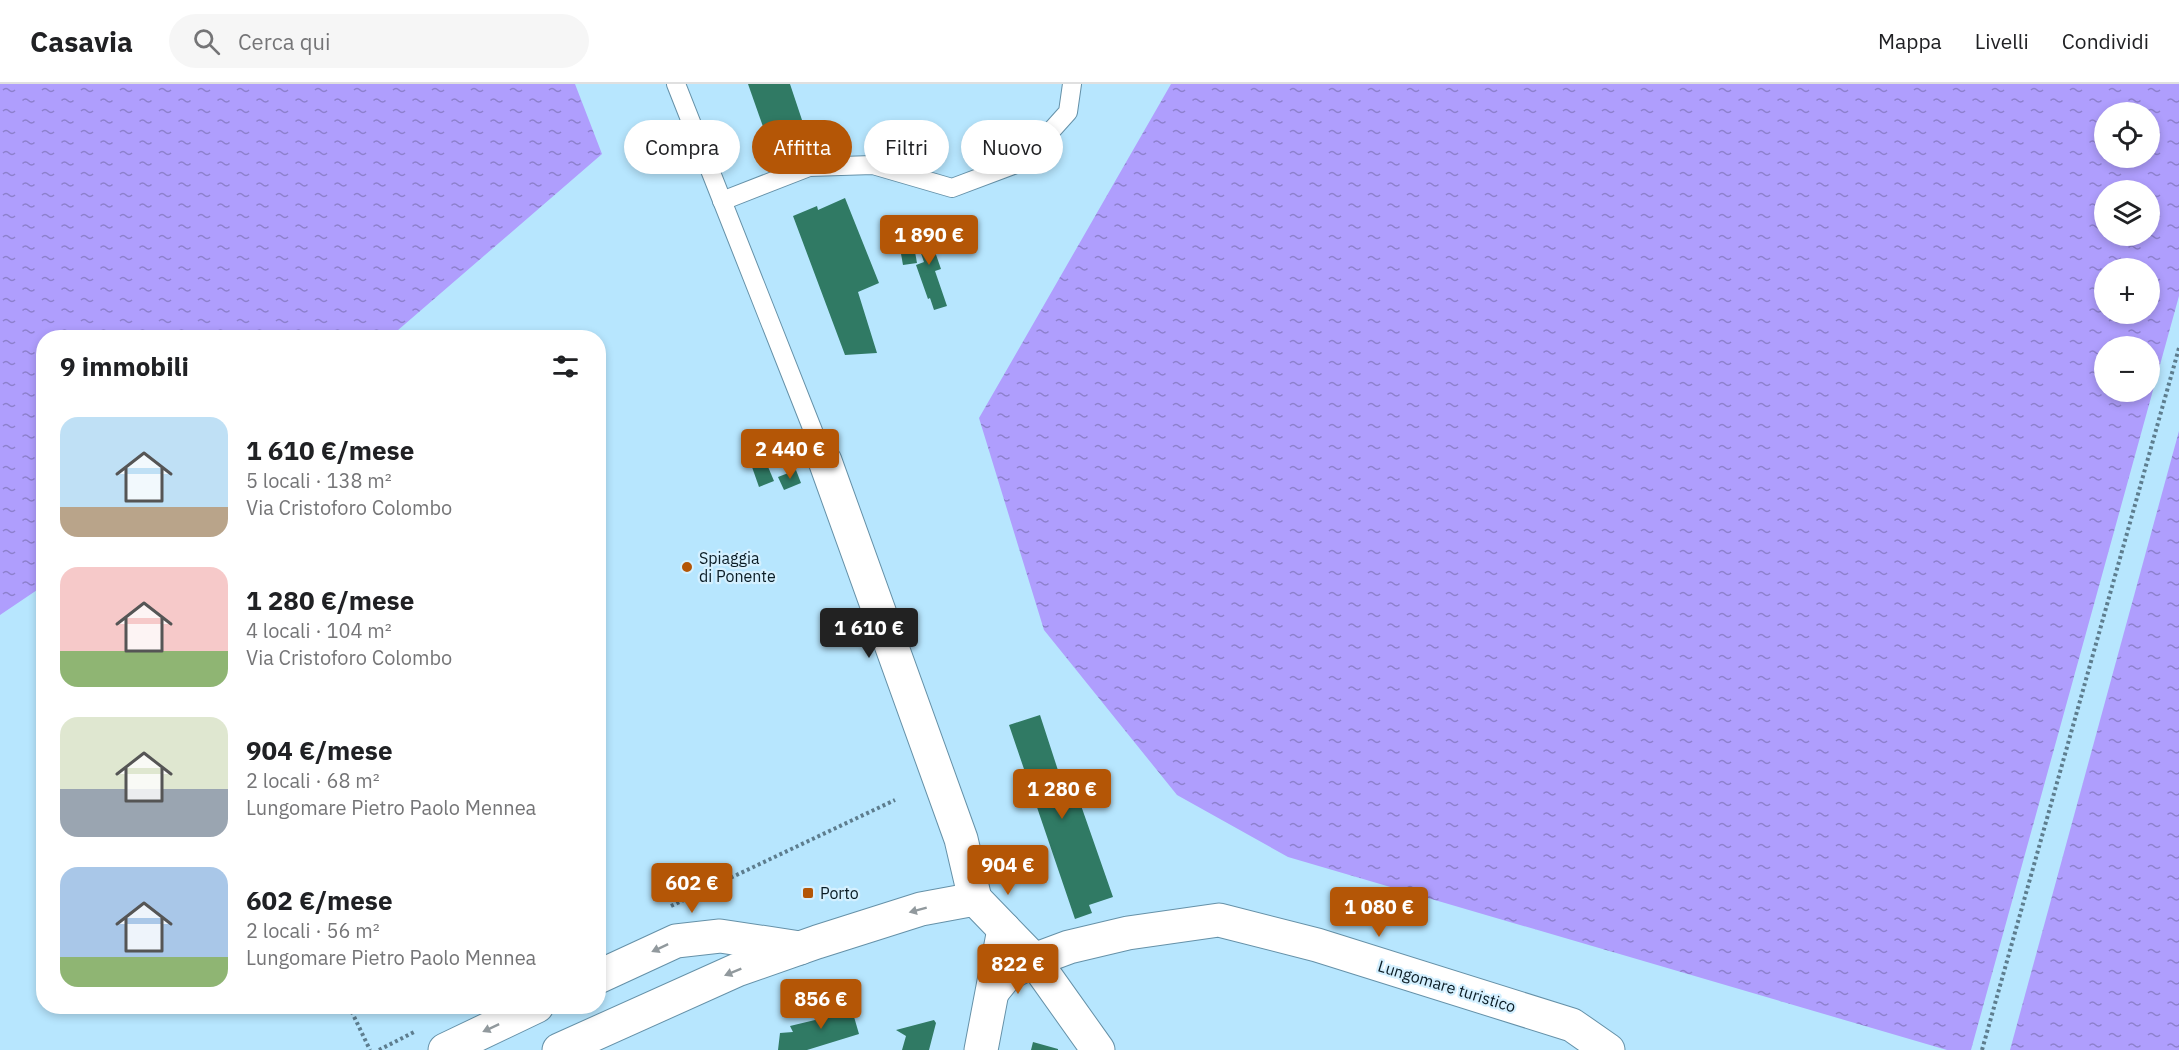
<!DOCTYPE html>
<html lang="it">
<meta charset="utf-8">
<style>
:root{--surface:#fff;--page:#f6f6f6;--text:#202124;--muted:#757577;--line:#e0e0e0;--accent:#b45606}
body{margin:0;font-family:"IBM Plex Sans",sans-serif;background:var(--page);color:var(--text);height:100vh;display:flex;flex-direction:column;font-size:22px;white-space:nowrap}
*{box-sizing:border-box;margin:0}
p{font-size:20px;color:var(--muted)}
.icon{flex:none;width:33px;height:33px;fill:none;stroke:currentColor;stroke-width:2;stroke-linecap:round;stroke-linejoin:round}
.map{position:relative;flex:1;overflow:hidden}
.panel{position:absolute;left:36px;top:246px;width:570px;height:684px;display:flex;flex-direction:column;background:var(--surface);border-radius:24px;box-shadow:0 3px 9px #0003}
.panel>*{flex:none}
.top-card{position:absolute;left:624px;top:36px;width:570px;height:54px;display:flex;gap:12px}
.tools{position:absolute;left:2094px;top:18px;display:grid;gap:12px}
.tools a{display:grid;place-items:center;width:66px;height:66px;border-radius:50%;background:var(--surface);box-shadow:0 3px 9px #0003;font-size:30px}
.price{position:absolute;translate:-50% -51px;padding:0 14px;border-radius:6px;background:var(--accent);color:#fff;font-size:20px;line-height:39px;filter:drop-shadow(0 2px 3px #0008)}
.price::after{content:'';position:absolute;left:50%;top:36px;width:18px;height:14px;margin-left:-9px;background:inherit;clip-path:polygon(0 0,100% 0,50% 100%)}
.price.selected{background:#222;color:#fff}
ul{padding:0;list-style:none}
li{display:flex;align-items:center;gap:18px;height:150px;padding:0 24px}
li span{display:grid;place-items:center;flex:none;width:168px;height:120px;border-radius:18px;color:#555}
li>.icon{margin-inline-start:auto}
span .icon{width:72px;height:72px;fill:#fffc;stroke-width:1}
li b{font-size:26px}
h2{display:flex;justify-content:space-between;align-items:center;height:72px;padding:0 24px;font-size:26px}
.tag{padding:0 21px;border-radius:27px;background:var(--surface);box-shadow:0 3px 9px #0003;font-size:21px;line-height:54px}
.tag.selected{background:var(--accent);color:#fff}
header{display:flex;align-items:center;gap:36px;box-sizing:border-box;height:84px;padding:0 30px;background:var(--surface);border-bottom:2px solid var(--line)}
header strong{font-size:28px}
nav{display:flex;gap:33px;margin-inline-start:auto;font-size:21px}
.search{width:420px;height:54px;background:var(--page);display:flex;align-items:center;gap:15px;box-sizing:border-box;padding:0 21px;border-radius:33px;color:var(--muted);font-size:22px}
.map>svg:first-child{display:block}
.water{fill:url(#water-ripples);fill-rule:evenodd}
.building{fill:#307a64}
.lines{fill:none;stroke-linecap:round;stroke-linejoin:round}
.lane-casing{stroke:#6591a8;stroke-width:20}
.street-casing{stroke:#6591a8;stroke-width:35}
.secondary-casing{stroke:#6591a8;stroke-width:35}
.path{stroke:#5d7d8e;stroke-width:4;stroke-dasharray:3 3;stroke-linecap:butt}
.lane{stroke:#fff;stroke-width:18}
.street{stroke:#fff;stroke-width:33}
.secondary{stroke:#fff;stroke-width:33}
.oneway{fill:#91999d}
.poi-dot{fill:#b45606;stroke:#d4f0ff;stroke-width:2}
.labels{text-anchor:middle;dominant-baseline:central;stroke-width:4.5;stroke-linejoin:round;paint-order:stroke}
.poi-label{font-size:16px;fill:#0a1c25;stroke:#d4f0ff;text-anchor:start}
.street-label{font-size:16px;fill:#0a1c25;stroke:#d4f0ff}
</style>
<header>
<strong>Casavia</strong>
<div class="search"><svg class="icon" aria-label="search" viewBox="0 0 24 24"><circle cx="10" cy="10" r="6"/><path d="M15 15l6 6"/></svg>Cerca qui</div>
<nav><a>Mappa</a><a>Livelli</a><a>Condividi</a></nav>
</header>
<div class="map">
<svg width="2179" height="966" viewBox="0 0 2179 966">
<defs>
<pattern id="water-ripples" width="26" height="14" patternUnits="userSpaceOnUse" patternTransform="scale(1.5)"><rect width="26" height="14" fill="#af9efd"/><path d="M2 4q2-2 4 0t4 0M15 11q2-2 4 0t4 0" fill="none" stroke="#8d80cd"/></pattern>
</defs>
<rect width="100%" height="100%" fill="#b7e6fe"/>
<!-- water -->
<g class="water">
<polygon points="0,0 575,0 602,70 390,253 44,254 43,502 0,531"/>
<path d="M 1171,0 L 2179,0 L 2179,212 L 1971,966 L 1947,966 L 1288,773 L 1177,711 L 1044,546 L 979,334 ZM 2104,28 L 2150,28 L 2150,74 L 2104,74 ZM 2104,106 L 2150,106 L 2150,152 L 2104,152 ZM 2150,184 L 2150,230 L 2104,230 L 2104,184 ZM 2104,262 L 2150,262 L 2150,308 L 2104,308 Z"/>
<polygon points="2179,347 2179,966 2010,966"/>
</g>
<!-- building -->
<g class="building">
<polygon points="748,0 790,0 805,45 768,57"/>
<polygon points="845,114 879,199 858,208 877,269 845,271 793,132 817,122 818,126"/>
<polygon points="924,136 941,185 935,187 947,222 934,226 930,214 928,215 916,181 924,178 911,141"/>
<polygon points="912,151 917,179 903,181 898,153"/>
<polygon points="766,378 774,397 759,403 752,383"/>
<polygon points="796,386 801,399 784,406 778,393"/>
<polygon points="1040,631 1067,714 1077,710 1113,813 1089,821 1092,829 1075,835 1009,641"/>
<polygon points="848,912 859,950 807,966 778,966 780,949 793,948 790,942 840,930 836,916"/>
<polygon points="934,936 936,939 929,966 902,966 906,952 896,946"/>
<polygon points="1033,958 1058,965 1058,966 1031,966"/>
</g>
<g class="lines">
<defs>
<g id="lane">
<polyline points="676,0 825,377"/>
<polyline points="722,117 809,83 873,81 952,104 1024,77 1068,28 1072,0"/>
</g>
<g id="street">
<polyline points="825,377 961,755 975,815"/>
<polyline points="598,893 676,857 720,852 800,864"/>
<polyline points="993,907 1006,891 1034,876 1069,863 1128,849 1219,836 1317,861 1572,941 1608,966"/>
<polyline points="445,966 537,922"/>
<polyline points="981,966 1004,845"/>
</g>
<polyline id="secondary" points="559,966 737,886 817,858 921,825 975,815 1034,876 1098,966"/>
</defs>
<!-- lane casing -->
<use href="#lane" class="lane-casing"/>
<!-- street casing -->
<use href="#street" class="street-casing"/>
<!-- secondary casing -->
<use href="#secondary" class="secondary-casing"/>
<!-- path -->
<g class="path">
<polyline points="671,822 895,716"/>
<polyline points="349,922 370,966"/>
<polyline points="379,966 416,947"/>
<polyline points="1982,966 2179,264"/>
</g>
<!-- lane -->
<use href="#lane" class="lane"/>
<!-- street -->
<use href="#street" class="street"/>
<!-- secondary -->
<use href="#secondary" class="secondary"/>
</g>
<!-- one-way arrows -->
<defs><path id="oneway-solid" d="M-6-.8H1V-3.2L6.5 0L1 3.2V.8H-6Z" transform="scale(1.5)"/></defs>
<g class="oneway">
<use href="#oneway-solid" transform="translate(918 826) rotate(165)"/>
<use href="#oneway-solid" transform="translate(660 864) rotate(155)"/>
<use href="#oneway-solid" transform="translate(733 888) rotate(158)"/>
<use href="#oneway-solid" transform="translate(491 944) rotate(155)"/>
</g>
<!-- markers -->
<g class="poi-dot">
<circle cx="687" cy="483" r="6"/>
<rect x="802" y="803" width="12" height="12" rx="3"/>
</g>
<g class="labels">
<!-- poi labels -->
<g class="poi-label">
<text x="699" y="474">Spiaggia<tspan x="699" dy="18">di Ponente</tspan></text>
<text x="820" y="809">Porto</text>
</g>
<!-- street labels -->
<g class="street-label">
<text transform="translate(1447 902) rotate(17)">Lungomare turistico</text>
</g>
</g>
</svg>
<div class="tools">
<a><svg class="icon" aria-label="locate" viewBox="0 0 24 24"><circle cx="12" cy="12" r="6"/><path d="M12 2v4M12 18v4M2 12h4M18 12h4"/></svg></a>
<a><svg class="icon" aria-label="layers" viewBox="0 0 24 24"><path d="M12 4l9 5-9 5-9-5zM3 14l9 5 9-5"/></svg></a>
<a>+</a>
<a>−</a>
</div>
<b class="price" style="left:929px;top:182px">1 890 €</b>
<b class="price" style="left:790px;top:396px">2 440 €</b>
<b class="price selected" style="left:869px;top:575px">1 610 €</b>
<b class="price" style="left:1062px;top:736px">1 280 €</b>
<b class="price" style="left:1008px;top:812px">904 €</b>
<b class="price" style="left:692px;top:830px">602 €</b>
<b class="price" style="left:1379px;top:854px">1 080 €</b>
<b class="price" style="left:1018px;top:911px">822 €</b>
<b class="price" style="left:821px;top:946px">856 €</b>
<div class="top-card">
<a class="tag">Compra</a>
<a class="tag selected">Affitta</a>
<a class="tag">Filtri</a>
<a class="tag">Nuovo</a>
</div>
<section class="panel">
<h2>9 immobili<svg class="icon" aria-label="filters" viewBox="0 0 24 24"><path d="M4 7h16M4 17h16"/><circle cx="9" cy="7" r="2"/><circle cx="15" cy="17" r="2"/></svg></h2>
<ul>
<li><span style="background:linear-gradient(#bfe0f5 75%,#b9a48a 0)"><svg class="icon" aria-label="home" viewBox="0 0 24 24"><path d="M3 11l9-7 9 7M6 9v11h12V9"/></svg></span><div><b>1 610 €/mese</b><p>5 locali · 138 m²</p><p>Via Cristoforo Colombo</p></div></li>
<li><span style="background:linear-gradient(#f6c9c9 70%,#8fb573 0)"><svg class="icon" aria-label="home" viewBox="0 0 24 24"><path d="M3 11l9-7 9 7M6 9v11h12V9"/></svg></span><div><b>1 280 €/mese</b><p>4 locali · 104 m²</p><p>Via Cristoforo Colombo</p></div></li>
<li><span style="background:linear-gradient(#dfe7d0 60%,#9aa5b1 0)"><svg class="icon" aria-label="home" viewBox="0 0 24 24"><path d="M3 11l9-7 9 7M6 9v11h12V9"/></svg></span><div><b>904 €/mese</b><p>2 locali · 68 m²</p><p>Lungomare Pietro Paolo Mennea</p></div></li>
<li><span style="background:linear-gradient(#a9c7e8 75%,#8fb573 0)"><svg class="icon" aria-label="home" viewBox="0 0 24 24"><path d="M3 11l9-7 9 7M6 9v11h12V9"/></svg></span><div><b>602 €/mese</b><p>2 locali · 56 m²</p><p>Lungomare Pietro Paolo Mennea</p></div></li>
</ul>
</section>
</div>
